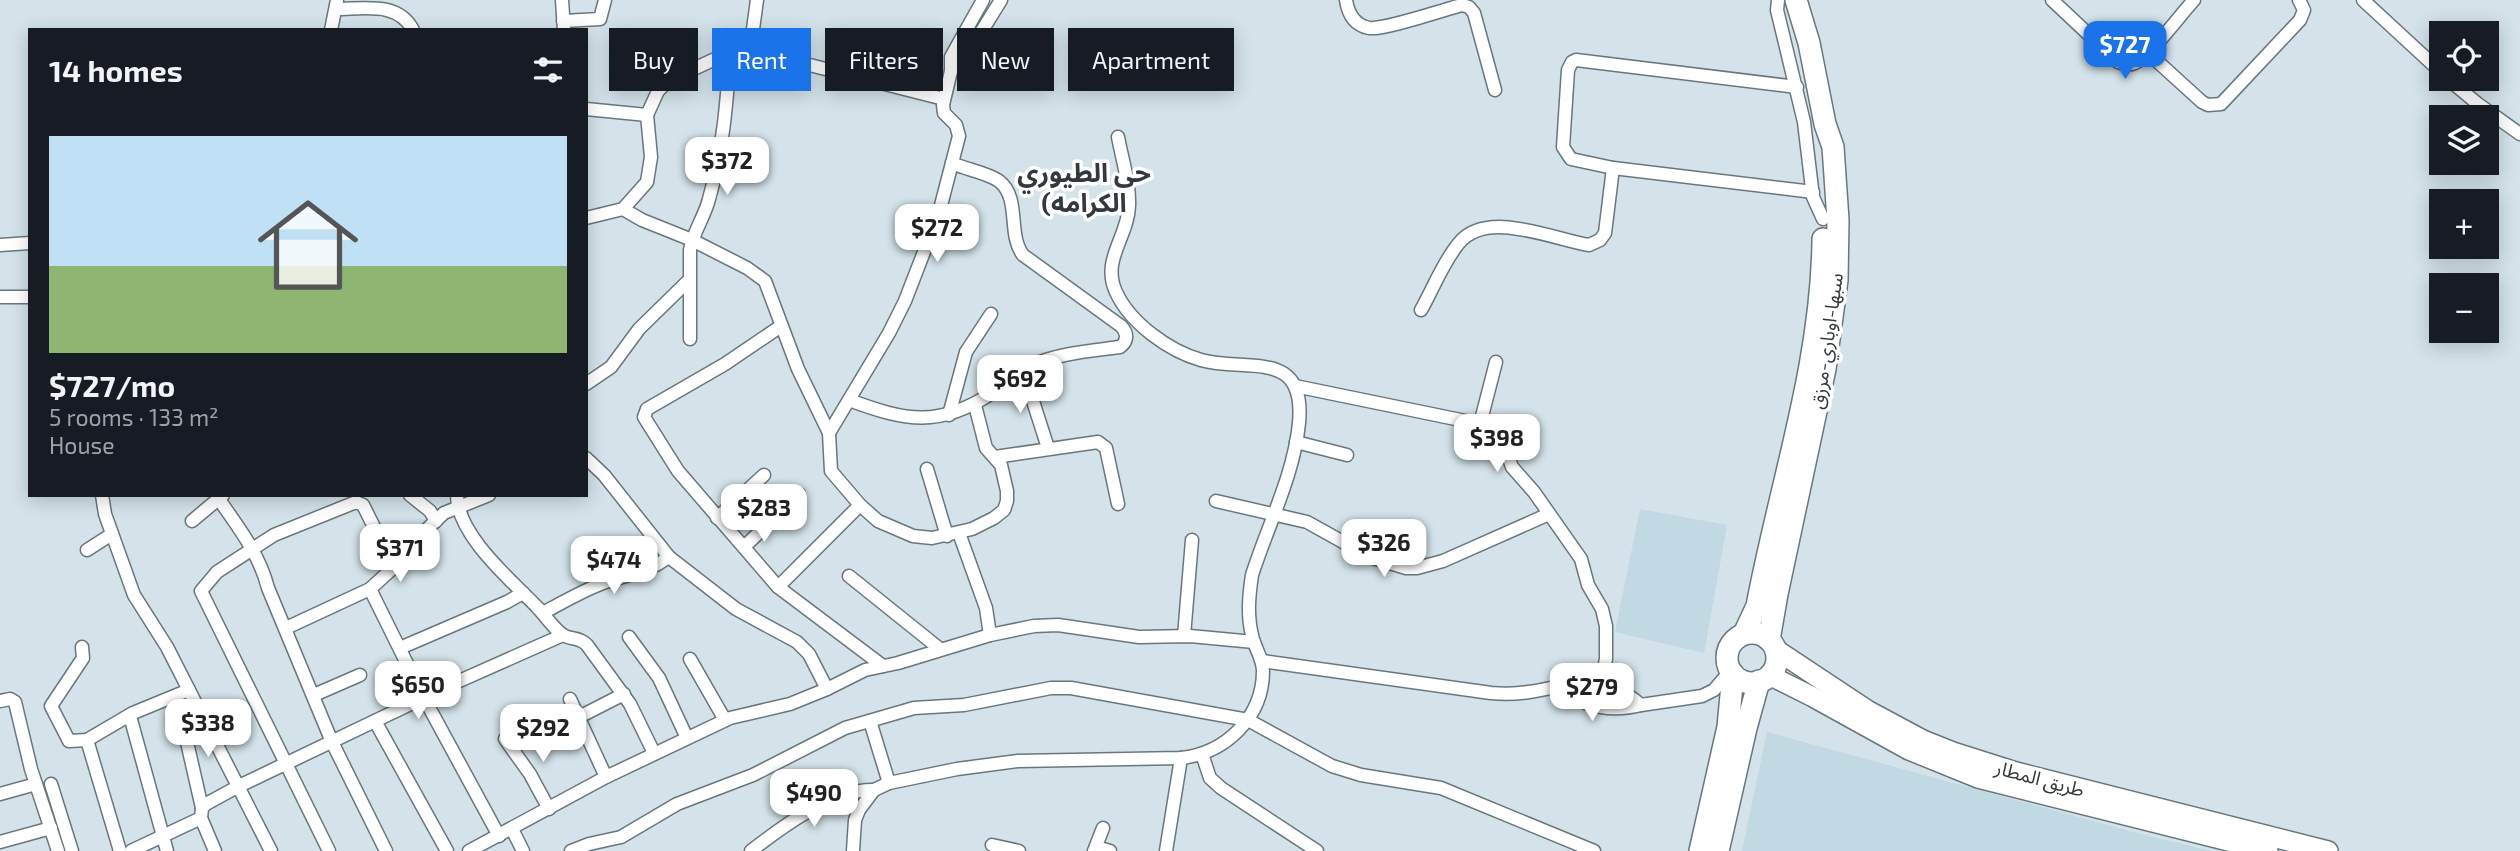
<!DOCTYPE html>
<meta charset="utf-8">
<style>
:root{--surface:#171b24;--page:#20242c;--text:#f1f3f6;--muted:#9ea1a6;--accent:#1a73e8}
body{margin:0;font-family:"Exo 2","Noto Sans Arabic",sans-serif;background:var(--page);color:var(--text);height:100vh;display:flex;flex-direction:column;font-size:26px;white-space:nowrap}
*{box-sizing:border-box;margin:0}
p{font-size:23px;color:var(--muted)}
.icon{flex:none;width:38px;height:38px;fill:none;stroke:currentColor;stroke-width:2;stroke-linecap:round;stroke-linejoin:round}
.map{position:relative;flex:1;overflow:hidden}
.panel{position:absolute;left:28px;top:28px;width:560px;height:469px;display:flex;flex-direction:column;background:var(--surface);border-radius:0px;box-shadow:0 4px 18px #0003}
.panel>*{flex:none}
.banner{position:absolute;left:609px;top:28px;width:665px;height:63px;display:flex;gap:14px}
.tools{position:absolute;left:2429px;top:21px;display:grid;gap:14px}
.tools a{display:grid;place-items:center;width:70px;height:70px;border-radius:0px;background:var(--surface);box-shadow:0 4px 18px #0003;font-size:35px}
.price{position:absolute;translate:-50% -60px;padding:0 16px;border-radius:14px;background:#fff;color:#222;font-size:23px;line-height:46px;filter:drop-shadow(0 2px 4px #0008)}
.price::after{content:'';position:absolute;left:50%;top:42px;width:21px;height:16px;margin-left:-10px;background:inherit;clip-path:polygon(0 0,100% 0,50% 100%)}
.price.current{background:var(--accent);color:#fff}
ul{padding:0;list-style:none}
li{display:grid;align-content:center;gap:14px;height:371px;padding:0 21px}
li span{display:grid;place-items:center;height:217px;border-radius:0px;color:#555}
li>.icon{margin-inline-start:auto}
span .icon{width:126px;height:126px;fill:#fffc;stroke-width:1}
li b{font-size:30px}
h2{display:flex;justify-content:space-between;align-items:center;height:84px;padding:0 21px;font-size:30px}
.tag{padding:0 24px;border-radius:0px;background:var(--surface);box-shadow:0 4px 18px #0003;font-size:24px;line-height:63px}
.tag.current{background:var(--accent);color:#fff}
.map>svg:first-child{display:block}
.built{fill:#c1d9e3}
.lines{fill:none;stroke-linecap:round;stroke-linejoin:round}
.street-casing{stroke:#69777c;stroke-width:15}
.primary-casing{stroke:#69777c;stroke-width:22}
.highway-casing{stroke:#69777c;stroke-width:24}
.street{stroke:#fff;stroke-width:12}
.primary{stroke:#fff;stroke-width:19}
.highway{stroke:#fff;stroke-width:21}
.labels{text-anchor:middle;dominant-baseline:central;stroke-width:7;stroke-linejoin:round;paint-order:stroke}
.street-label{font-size:19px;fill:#32383b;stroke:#fff}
.district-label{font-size:26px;font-weight:bold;fill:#32383b;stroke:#fff}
</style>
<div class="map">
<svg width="2520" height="851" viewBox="0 0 2520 851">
<rect width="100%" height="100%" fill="#d3e3e9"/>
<!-- built -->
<g class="built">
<polygon points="1640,509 1727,525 1704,653 1615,632"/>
<polygon points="1767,732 2137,833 2211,851 1742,851"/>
</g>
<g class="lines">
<defs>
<g id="street">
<polyline points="562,0 564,30"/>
<path d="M 1346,0 C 1348,13 1354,25 1369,28 C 1385,30 1442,10 1462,5 L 1469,7 L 1474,13 L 1495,90"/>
<polyline points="1778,0 1777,10 1804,122 1813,197 1823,219"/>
<path d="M 2052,0 L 2118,62 C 2124,64 2129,66 2135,63 C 2150,56 2181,14 2194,0"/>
<polyline points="2363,0 2441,72"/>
<path d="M 336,9 C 364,9 398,1 413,30"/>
<polyline points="563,21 600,19 605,0"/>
<polyline points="331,30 337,0"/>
<polyline points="750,51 757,0"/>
<polyline points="2147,52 2202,102 2208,105 2221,104 2300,20 2304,10 2299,0"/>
<polyline points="951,71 970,50 1001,0"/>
<polyline points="2448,79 2478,104 2520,134"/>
<polyline points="1797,87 1576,60 1572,62 1568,70 1563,147 1571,159 1613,168 1813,192"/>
<polyline points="586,109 647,115"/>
<polyline points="623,209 642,220 692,240 747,268 765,281 798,369 829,433 831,471 860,505 878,521 913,536 932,538 972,529 994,518 1004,510 1007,501 1007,491 1001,465 986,448 975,405"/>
<polyline points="586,218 623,209 647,182 651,157 647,115 658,91 668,81 730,52 750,51 778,57 944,99"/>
<polyline points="0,245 30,243"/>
<polyline points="0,297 30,297"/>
<path d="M 1421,310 C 1433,289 1443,262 1459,243 C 1487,209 1552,239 1589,245 L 1600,240 L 1605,233 L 1613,168"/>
<polyline points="781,326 725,364 647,409 644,417 678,471 778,587 883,666"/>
<path d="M 690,339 L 690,250 C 693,232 705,216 709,199 C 723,150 727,102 730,52"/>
<polyline points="1024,373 1048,448"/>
<polyline points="586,384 611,367 639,329 688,281"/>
<polyline points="1295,386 1480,424 1500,433 1512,467 1534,492 1581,559 1588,585 1602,609 1606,626 1606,659 1601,683"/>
<path d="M 849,400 C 906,421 939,428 992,393 C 1006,385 1020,376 1032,365 C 1060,353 1090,351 1120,347 C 1128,341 1128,333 1121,326 L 1023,255 C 1007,234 1021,198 999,181 C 986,172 967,170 952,163"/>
<polyline points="949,415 966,352 991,314"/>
<polyline points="1480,424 1496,362"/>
<polyline points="829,433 889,333 905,301 939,213 959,136 956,125 944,113 943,105 951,71 951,57 983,0"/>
<polyline points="1296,442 1347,455"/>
<polyline points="995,457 1098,442 1106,448 1118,504"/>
<polyline points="586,458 604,475 669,557 736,609 797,642 809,654 827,689"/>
<polyline points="927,469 947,536"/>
<polyline points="102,495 105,514 134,595 167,647 271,851"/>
<polyline points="410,495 430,511 436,521"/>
<path d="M 457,495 C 457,535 511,580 537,607 C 545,615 553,628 563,635 C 571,640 580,637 587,645 L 630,704 L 654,753"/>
<path d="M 218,498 C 238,527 259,553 268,588 L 332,742 L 386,851"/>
<polyline points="1216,501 1307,522 1370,557 1406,568 1417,568 1443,561 1549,514"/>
<polyline points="717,518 764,475"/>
<polyline points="192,521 223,495"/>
<polyline points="959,533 986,608 990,635"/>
<polyline points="744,547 799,494"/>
<polyline points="87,550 112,534"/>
<polyline points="849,576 940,649"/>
<polyline points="778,587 860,505"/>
<polyline points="370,589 424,698 499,836"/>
<path d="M 543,613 C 563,602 582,591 603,583 C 629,573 644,575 669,557"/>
<polyline points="286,628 370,589 394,567 425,531 444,513 489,495"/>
<polyline points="1184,636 1192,540"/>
<polyline points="629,637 659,678 687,738"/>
<polyline points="82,647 83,658 51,706 69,741 87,740 133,713 189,690"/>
<polyline points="400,648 507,602 523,593"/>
<polyline points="690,659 725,720"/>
<path d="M 1262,661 L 1491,693 C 1503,694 1516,694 1529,692 C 1578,685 1596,668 1641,705 L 1702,696 L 1714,690 L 1730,671"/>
<path d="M 1557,685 C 1582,707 1609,713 1641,705"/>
<polyline points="314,695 360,675"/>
<polyline points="570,699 606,777"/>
<polyline points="0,701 10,699 15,702 31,769 58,851"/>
<polyline points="198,707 188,717 184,729 202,808"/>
<polyline points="130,716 167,851"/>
<polyline points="579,717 624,694"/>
<polyline points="375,721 447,851"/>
<polyline points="870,721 889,783"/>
<polyline points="505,739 530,774 549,809"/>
<polyline points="87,740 120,851"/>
<polyline points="1202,754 1210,778 1221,788 1317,851"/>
<polyline points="51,784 72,851"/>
<polyline points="0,794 36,784"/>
<polyline points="201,818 215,851"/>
<polyline points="512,829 523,851"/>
<polyline points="0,842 51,828"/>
<polyline points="992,845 1019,851"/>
<polyline points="1096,847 1110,851"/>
<polyline points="131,851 201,818 202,808 206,804 239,786 448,686 563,635"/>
<polyline points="329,851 201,591 217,572 274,535 356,502 363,505 394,567"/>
<polyline points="469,851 606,777 730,718 790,704 827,689 865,670 898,663 990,635 1034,626 1058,625 1139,637 1190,636 1254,642"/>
<polyline points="571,851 589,844 621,837 677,804 753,775 845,728 914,708 964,705 1051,688 1071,688 1248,720 1332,766 1361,775 1441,788 1594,851"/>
<path d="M 751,851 C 783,826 833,789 874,790"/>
<path d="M 853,851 L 855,820 L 859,810 L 874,790 L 889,783 L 957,769 L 1018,761 L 1181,758 C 1226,753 1263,717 1263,671 C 1263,658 1254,647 1252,635 C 1247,615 1249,595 1252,575 C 1268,525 1294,475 1299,423 C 1306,347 1246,373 1201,360 C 1169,351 1130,323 1116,292 C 1101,260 1128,237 1129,206 C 1130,183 1122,159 1118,137"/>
<polyline points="1094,851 1103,828"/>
<polyline points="1166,851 1181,758"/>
</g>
<g id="primary">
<polyline points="1775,649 1867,710 1923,740 1953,752 2016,772 2328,851"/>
<polyline points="1769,675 1813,697 1909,750 1978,778 2268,851"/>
</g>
<g id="highway">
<circle cx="1752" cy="658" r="25"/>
<path d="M 1744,634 L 1757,606 C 1780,484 1822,364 1823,239"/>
<polyline points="1769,640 1777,594 1825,369 1837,280 1838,220 1833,147 1825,124 1809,43 1796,0"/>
<polyline points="1700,851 1728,727 1733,674"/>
<polyline points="1718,851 1746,728 1759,681"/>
</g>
</defs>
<!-- street casing -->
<use href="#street" class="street-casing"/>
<!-- primary casing -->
<use href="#primary" class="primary-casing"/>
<!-- highway casing -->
<use href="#highway" class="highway-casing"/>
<!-- street -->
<use href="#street" class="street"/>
<!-- primary -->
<use href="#primary" class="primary"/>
<!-- highway -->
<use href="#highway" class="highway"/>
</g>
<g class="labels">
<!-- street labels -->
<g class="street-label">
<text transform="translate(1826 341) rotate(-82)">سبها-اوباري-مرزق</text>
<text transform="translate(2040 778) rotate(15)">طريق المطار</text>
</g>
<!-- district labels -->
<g class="district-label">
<text x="1084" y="171">حي الطيوري<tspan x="1084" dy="30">(الكرامه</tspan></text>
</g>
</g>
</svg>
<div class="tools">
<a><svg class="icon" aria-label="locate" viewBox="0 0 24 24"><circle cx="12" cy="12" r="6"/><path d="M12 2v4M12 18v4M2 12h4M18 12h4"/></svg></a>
<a><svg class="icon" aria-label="layers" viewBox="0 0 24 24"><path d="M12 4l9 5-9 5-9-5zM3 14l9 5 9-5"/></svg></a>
<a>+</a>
<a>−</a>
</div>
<b class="price current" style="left:2125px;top:81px">$727</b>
<b class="price" style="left:727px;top:197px">$372</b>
<b class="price" style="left:937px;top:264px">$272</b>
<b class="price" style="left:1020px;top:415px">$692</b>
<b class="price" style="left:1497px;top:474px">$398</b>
<b class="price" style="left:764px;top:544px">$283</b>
<b class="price" style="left:1384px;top:579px">$326</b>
<b class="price" style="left:400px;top:584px">$371</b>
<b class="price" style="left:614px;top:596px">$474</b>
<b class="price" style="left:418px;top:721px">$650</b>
<b class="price" style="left:1592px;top:723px">$279</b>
<b class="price" style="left:208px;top:759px">$338</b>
<b class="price" style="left:543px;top:764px">$292</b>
<b class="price" style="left:814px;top:829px">$490</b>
<div class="banner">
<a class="tag">Buy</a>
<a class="tag current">Rent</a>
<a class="tag">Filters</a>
<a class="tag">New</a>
<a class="tag">Apartment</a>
</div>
<section class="panel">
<h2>14 homes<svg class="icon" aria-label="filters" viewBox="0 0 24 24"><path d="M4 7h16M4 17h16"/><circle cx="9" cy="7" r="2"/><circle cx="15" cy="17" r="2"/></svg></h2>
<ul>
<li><span style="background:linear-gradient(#bfe0f5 60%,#8fb573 0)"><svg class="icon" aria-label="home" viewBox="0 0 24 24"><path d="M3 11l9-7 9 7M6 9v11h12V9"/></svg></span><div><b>$727/mo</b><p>5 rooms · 133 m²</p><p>House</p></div></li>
</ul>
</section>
</div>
